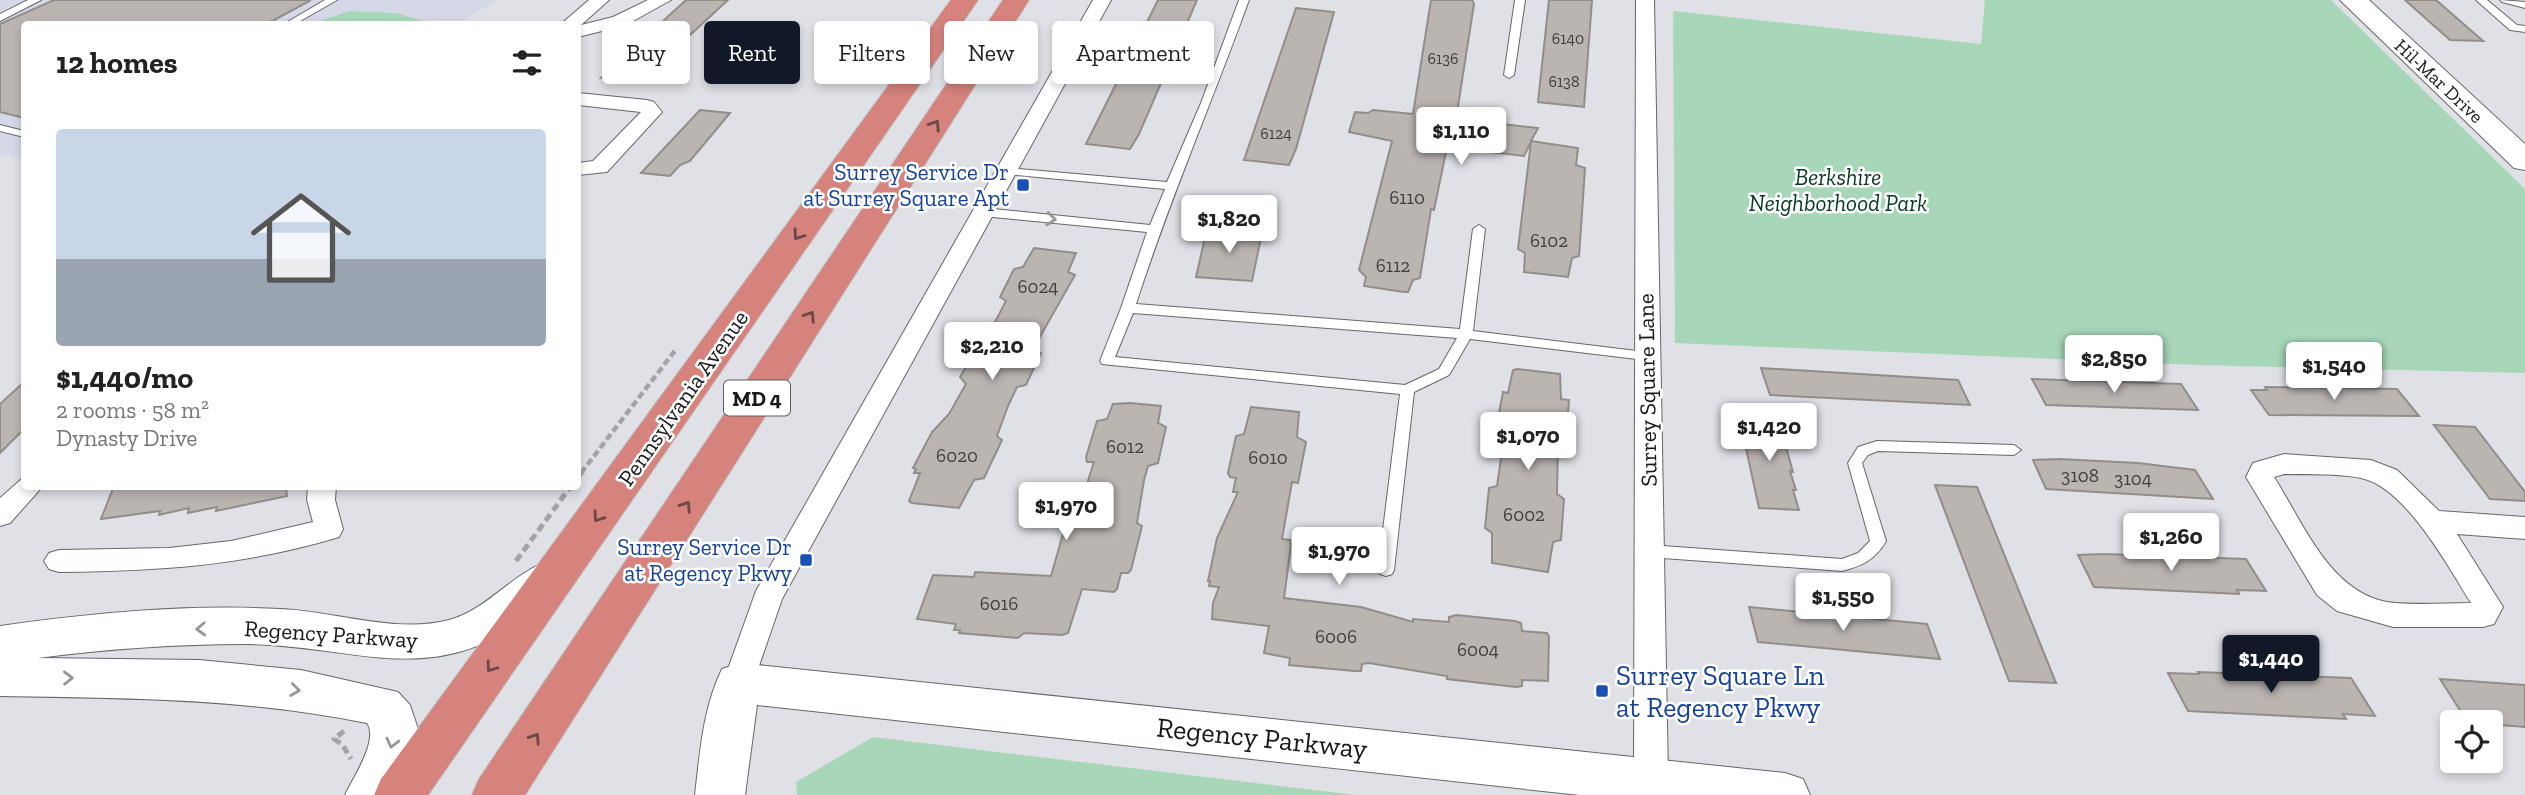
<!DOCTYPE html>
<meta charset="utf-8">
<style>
:root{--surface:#fff;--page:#f6f6f6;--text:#222;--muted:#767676;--line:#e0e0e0;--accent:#111827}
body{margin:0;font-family:"Zilla Slab",serif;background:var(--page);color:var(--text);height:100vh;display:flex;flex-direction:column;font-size:26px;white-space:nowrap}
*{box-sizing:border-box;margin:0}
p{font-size:23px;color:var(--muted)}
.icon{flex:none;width:38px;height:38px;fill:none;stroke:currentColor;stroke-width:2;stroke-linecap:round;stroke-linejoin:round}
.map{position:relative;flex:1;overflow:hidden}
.sheet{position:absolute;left:21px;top:21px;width:560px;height:469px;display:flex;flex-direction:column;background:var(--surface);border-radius:7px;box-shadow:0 4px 10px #0003}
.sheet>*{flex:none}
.banner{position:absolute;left:602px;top:21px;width:665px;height:63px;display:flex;gap:14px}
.tools{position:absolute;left:2440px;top:710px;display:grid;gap:14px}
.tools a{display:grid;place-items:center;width:63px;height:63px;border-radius:7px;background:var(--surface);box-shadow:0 4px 10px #0003;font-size:35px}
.price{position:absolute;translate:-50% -60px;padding:0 16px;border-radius:7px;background:#fff;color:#222;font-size:23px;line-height:46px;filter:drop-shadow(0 2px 4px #0008)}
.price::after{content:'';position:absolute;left:50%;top:42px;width:21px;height:16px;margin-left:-10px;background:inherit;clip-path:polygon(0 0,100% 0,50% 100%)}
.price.current{background:var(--accent);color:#fff}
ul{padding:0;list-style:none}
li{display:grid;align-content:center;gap:14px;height:371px;padding:0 35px}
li+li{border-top:2px solid var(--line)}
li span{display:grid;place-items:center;height:217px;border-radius:7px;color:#555}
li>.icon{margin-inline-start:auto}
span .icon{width:126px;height:126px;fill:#fffc;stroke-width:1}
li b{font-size:30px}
h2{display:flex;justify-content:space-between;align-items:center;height:84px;padding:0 35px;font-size:30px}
.tag{padding:0 24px;border-radius:7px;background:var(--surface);box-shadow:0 4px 10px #0003;font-size:24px;line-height:63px}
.tag.current{background:var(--accent);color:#fff}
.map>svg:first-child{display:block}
.built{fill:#d5d8e6}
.green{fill:#a7d6b8}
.building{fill:#bbb5b2;stroke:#928d89;stroke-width:2}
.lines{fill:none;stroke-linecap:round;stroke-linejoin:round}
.lane-casing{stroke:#65676c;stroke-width:2}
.street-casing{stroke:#65676c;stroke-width:2}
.secondary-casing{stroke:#65676c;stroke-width:2}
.highway-casing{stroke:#bebebf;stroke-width:2}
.path-far1{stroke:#a3a4a9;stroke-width:4.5;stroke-dasharray:7 3.5;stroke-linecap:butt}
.path{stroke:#a3a4a9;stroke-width:5;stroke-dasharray:8 4.5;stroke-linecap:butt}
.lane{fill:#fff;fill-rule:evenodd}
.street{fill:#fff;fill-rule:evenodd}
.secondary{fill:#fff;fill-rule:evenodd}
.highway{fill:#d6837e;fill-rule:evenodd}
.oneway{stroke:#6d4847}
.oneway2{stroke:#979798}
.transit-dot{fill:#1a4fb4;stroke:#fff;stroke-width:2.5}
.labels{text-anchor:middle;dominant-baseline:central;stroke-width:5;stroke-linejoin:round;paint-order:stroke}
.far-number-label{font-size:16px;fill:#403f40}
.far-street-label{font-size:19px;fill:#17181a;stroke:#fff}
.number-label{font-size:19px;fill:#403f40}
.shield{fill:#fff;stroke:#5d5d5f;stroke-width:2}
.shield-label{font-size:21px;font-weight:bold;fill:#17181a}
.transit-label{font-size:23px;fill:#164399;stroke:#fff;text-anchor:end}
.park-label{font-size:23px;font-style:italic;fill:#053920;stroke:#fff}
.street-label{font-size:23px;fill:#17181a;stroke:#fff}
.near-transit-label{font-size:28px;fill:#164399;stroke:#fff;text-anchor:start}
.near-street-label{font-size:28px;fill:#17181a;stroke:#fff}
</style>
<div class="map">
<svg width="2525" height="795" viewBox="0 0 2525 795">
<rect width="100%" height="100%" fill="#dfe1e7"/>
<!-- built -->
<polygon class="built" points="0,0 496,0 459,24 432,24 397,13 349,11 311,24 24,24 24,159 0,154"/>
<!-- green -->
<g class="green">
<polygon points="1985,0 2331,0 2525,189 2525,373 2199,365 1675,343 1673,11 1981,44"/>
<polygon points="349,11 397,13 432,24 311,24"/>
<polygon points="873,737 1339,793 1354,795 797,795 796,782"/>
</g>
<!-- building -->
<g class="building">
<polygon points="54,0 311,0 267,24 24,24 24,118 0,112 0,24"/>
<polygon points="686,0 728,0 689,36 655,83 601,78"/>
<polygon points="1158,0 1197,0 1139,134 1130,149 1086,144"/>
<polygon points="1431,0 1472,0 1474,4 1456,119 1538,128 1531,141 1578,148 1576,165 1585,168 1581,228 1579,256 1572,258 1568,277 1524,272 1525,253 1518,249 1531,142 1524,156 1447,147 1434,210 1431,209 1420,278 1413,280 1408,292 1404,292 1364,286 1366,277 1359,270 1392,141 1349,132 1355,112 1368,113 1373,110 1413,114"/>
<polygon points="1549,0 1592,0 1584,107 1538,102"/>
<polygon points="2405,0 2436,0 2483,41 2450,40"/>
<polygon points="1296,8 1334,12 1296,149 1289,165 1244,160"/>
<polygon points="700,110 730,113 690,161 680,165 670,176 641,173"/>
<polygon points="1207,229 1262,233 1252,281 1196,277"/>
<polygon points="1034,248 1076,253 1068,272 1075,275 1033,349 1041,353 1026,385 1017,387 1008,406 997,436 1002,440 984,478 974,480 959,508 912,503 909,501 920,473 914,473 916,469 913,468 932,432 949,414 966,384 960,377 981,342 984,343 1006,301 1000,297 1014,269 1023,267"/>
<polygon points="1761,368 1958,380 1970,405 1770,395"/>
<polygon points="1517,369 1560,374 1561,399 1569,400 1566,439 1558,441 1557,494 1564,499 1561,540 1553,542 1548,572 1492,563 1492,533 1485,528 1489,488 1497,486 1504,438 1496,429 1503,392 1508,393 1513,370"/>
<polygon points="2032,379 2181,384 2198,410 2046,405"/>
<polygon points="24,382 24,429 0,453 0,404"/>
<polygon points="2265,387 2397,389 2419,416 2269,415 2251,390 2267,390"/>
<polygon points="1130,403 1161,406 1158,423 1166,427 1158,463 1148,466 1144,480 1137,523 1142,526 1131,570 1128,573 1121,573 1117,589 1114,592 1082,589 1068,633 1062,635 1024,633 1018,638 959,633 960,630 954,630 956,624 917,619 933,575 974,577 975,572 1051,576 1067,520 1073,517 1086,487 1094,462 1087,462 1086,457 1097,421 1107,419 1113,404"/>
<polygon points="1251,407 1299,412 1297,437 1306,442 1298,483 1292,482 1282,539 1290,540 1291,545 1284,598 1361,607 1413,622 1413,619 1449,622 1449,617 1456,615 1515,621 1521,623 1522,631 1547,633 1549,637 1548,681 1522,680 1522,686 1516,687 1447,679 1447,676 1369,663 1362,664 1361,671 1355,671 1289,665 1290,658 1264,653 1269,626 1212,619 1213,603 1219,587 1209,586 1210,581 1208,581 1217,538 1238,492 1233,492 1236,478 1230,477 1228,473 1236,436 1244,434"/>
<polygon points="1739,416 1778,418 1793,472 1790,471 1796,490 1793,490 1799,510 1759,508"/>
<polygon points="2434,425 2475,427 2525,492 2525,501 2490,499"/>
<polygon points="2059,459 2138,463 2195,470 2213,499 2046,489 2033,460"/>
<polygon points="1935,485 1977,487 2056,683 2009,681"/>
<polygon points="114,486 286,486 287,496 216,511 217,507 188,513 189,508 159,515 160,511 101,519"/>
<polygon points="2104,554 2246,559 2266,591 2237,590 2239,594 2094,587 2078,555"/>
<polygon points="1749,607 1927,624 1940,659 1758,642"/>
<polygon points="2198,672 2351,678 2375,716 2343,714 2346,719 2188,711 2168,673 2199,674"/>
<polygon points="2440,679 2525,685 2525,727 2500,725 2497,720 2465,718"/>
</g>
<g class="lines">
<defs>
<g id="lane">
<polygon points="28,0 41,0 0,21 0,14"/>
<polygon points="325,0 337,0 295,24 284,24"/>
<path d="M 1239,0 L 1249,0 C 1212,102 1169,201 1136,304 L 1460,329 L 1473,229 L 1479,225 L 1485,229 L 1473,331 L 1645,352 L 1652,356 L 1645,360 L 1470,339 L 1449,375 L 1414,392 L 1394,570 L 1392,574 L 1386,576 L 1380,574 L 1378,570 L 1400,394 L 1102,364 L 1100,361 L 1121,308 L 1147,232 L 983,216 L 977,212 L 983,208 L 1150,225 L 1165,189 L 1006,174 L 1000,171 L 1006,168 L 1167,182 L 1201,103 ZM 1133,313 L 1457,338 L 1439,369 L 1405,385 L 1115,357 Z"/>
<polygon points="1515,0 1525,0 1514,75 1509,78 1504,75"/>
<polygon points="2476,0 2487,0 2517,25 2525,26 2525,32 2510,30"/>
<polygon points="2500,0 2525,2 2525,8 2502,2"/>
<polygon points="0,125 24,131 24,137 0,131"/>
<path d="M 1877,441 L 2014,445 L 2021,450 L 2014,455 L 1878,451 L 1868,455 L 1862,463 L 1886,541 C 1875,560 1862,566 1842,571 L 1649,557 L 1643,555 L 1641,551 L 1643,547 L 1649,545 L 1842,559 L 1858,553 L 1870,541 L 1848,463 L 1858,447 Z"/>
</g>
<g id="street">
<polygon points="589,0 609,0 581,25 613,17 648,0 671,0 626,25 578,37 578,24 561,24"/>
<polygon points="1093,0 1111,0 782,599 750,692 739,696 728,692 723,683 756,591"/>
<polygon points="1636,0 1654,0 1668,779 1663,790 1651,794 1639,790 1634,779"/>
<polygon points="578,93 647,100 654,102 662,112 607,172 578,175 578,163 593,161 641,112 578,105"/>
<path d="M 2284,454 L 2371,460 L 2397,470 L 2439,511 L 2525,517 L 2525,539 L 2457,534 L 2503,607 L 2494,624 L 2483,627 L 2393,627 L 2337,611 L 2317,595 L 2246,477 L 2253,463 ZM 2284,474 C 2309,475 2336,473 2361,478 C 2405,487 2448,566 2471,603 C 2446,603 2420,605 2395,603 C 2332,598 2304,524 2274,477 Z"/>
<polygon points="24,477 24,486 43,486 10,523 0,526 0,498"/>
<path d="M 308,486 L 336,486 L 335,500 L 343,529 L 339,537 C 243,566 158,571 59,572 L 49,569 L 44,561 L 49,553 L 59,550 L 169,548 L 231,541 L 313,522 L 307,500 Z"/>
</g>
<g id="secondary">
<polygon points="2340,0 2369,0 2525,144 2525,170 2514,168"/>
<path d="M 549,561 L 565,566 L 571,578 C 562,595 544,606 529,617 C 430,690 355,645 246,644 C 176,644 107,649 38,658 L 199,660 L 301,670 L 398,692 L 410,705 L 419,732 L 417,744 L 395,795 L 345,795 C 353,778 379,740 367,723 C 244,698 125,698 0,696 L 0,626 C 93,613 187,604 280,609 C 334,611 396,634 449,620 C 487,610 512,573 549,561 Z"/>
<path d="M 739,663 L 1785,773 L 1803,779 L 1810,795 L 1580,795 L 757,705 L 745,795 L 695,795 C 700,752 703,708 722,669 Z"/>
</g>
<g id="highway">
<polygon points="951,0 978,0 428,795 374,795 381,779"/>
<polygon points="1003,0 1029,0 525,795 472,795 479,779"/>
</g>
</defs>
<!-- lane casing -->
<use href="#lane" class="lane-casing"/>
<!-- street casing -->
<use href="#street" class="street-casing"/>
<!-- secondary casing -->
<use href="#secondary" class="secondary-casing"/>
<!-- highway casing -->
<use href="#highway" class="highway-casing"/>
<!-- path-far1 -->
<polyline class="path-far1" points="581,473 677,348"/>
<!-- path -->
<g class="path">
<polyline points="578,477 583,471"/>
<polyline points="516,561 571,486"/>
<polyline points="344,731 334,739 342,744 351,759"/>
</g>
<!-- lane -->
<use href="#lane" class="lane"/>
<!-- street -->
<use href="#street" class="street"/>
<!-- secondary -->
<use href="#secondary" class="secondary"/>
<!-- highway -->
<use href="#highway" class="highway"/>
</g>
<!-- one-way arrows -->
<defs><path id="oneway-chevron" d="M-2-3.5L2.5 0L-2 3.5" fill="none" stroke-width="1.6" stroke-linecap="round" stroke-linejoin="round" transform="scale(1.75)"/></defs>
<g class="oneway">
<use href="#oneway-chevron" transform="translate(935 125) rotate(-57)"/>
<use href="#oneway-chevron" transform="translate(798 235) rotate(125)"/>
<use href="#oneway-chevron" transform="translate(810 316) rotate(-57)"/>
<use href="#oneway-chevron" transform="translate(686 506) rotate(-57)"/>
<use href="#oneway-chevron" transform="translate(598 517) rotate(125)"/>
<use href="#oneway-chevron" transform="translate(491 667) rotate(126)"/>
<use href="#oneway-chevron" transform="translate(535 738) rotate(-57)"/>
</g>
<g class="oneway2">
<use href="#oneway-chevron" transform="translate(1051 219) rotate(6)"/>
<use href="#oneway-chevron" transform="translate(201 629) rotate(178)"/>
<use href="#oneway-chevron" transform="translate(68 678) rotate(-1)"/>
<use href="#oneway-chevron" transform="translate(295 690) rotate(8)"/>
<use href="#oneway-chevron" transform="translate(392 743) rotate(104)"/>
</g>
<!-- markers -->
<g class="transit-dot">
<rect x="1016" y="178" width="14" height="14" rx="3.5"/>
<rect x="799" y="553" width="14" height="14" rx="3.5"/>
<rect x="1595" y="684" width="14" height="14" rx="3.5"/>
</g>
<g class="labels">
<!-- far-number labels -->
<g class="far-number-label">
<text x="1568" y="38">6140</text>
<text x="1443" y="58">6136</text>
<text x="1564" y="81">6138</text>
<text x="1276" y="133">6124</text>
</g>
<!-- far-street labels -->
<g class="far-street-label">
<text transform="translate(2439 81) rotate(43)">Hil-Mar Drive</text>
</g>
<!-- number labels -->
<g class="number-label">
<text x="1407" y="197">6110</text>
<text x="1549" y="240">6102</text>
<text x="1393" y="265">6112</text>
<text x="1038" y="286">6024</text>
<text x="1125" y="446">6012</text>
<text x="957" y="455">6020</text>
<text x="1268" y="457">6010</text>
<text x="2080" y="475">3108</text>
<text x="2133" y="478">3104</text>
<text x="1524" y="514">6002</text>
<text x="999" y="603">6016</text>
<text x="1336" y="636">6006</text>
<text x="1478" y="649">6004</text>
</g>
<!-- shield labels -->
<rect class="shield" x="724" y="380.5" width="66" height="35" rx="5"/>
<g class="shield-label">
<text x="757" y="398">MD 4</text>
</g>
<!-- transit labels -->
<g class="transit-label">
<text x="1009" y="172">Surrey Service Dr<tspan x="1009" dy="26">at Surrey Square Apt</tspan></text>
<text x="792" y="547">Surrey Service Dr<tspan x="792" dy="26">at Regency Pkwy</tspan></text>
</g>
<!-- park labels -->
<g class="park-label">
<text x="1838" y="177">Berkshire<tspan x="1838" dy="26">Neighborhood Park</tspan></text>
</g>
<!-- street labels -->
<g class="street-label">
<text transform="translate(1647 390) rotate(-91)">Surrey Square Lane</text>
<text transform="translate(683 398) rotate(-55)">Pennsylvania Avenue</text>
<text transform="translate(331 634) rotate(4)">Regency Parkway</text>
</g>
<!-- near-transit labels -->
<g class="near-transit-label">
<text x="1616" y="675">Surrey Square Ln<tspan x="1616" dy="32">at Regency Pkwy</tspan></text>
</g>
<!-- near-street labels -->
<g class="near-street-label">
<text transform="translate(1262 738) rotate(6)">Regency Parkway</text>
</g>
</g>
</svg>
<div class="tools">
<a><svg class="icon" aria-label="locate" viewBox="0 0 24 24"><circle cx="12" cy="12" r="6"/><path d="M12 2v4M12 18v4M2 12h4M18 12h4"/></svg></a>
</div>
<b class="price" style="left:1461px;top:167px">$1,110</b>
<b class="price" style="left:1229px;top:255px">$1,820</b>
<b class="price" style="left:992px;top:382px">$2,210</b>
<b class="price" style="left:2114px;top:395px">$2,850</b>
<b class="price" style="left:2334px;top:402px">$1,540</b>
<b class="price" style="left:1769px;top:463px">$1,420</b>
<b class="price" style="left:1528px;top:472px">$1,070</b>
<b class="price" style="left:1066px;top:542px">$1,970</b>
<b class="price" style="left:2171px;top:573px">$1,260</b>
<b class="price" style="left:1339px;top:587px">$1,970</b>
<b class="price" style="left:1843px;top:633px">$1,550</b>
<b class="price current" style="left:2271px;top:695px">$1,440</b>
<div class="banner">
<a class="tag">Buy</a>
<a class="tag current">Rent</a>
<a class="tag">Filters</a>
<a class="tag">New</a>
<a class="tag">Apartment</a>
</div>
<section class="sheet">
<h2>12 homes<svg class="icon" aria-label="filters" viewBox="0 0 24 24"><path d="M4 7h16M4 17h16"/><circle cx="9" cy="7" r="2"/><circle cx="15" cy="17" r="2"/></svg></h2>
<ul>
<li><span style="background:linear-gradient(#c9d6e8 60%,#9aa5b1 0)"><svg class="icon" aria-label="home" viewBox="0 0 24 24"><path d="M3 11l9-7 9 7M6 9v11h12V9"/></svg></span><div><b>$1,440/mo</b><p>2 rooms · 58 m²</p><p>Dynasty Drive</p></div></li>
</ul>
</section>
</div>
